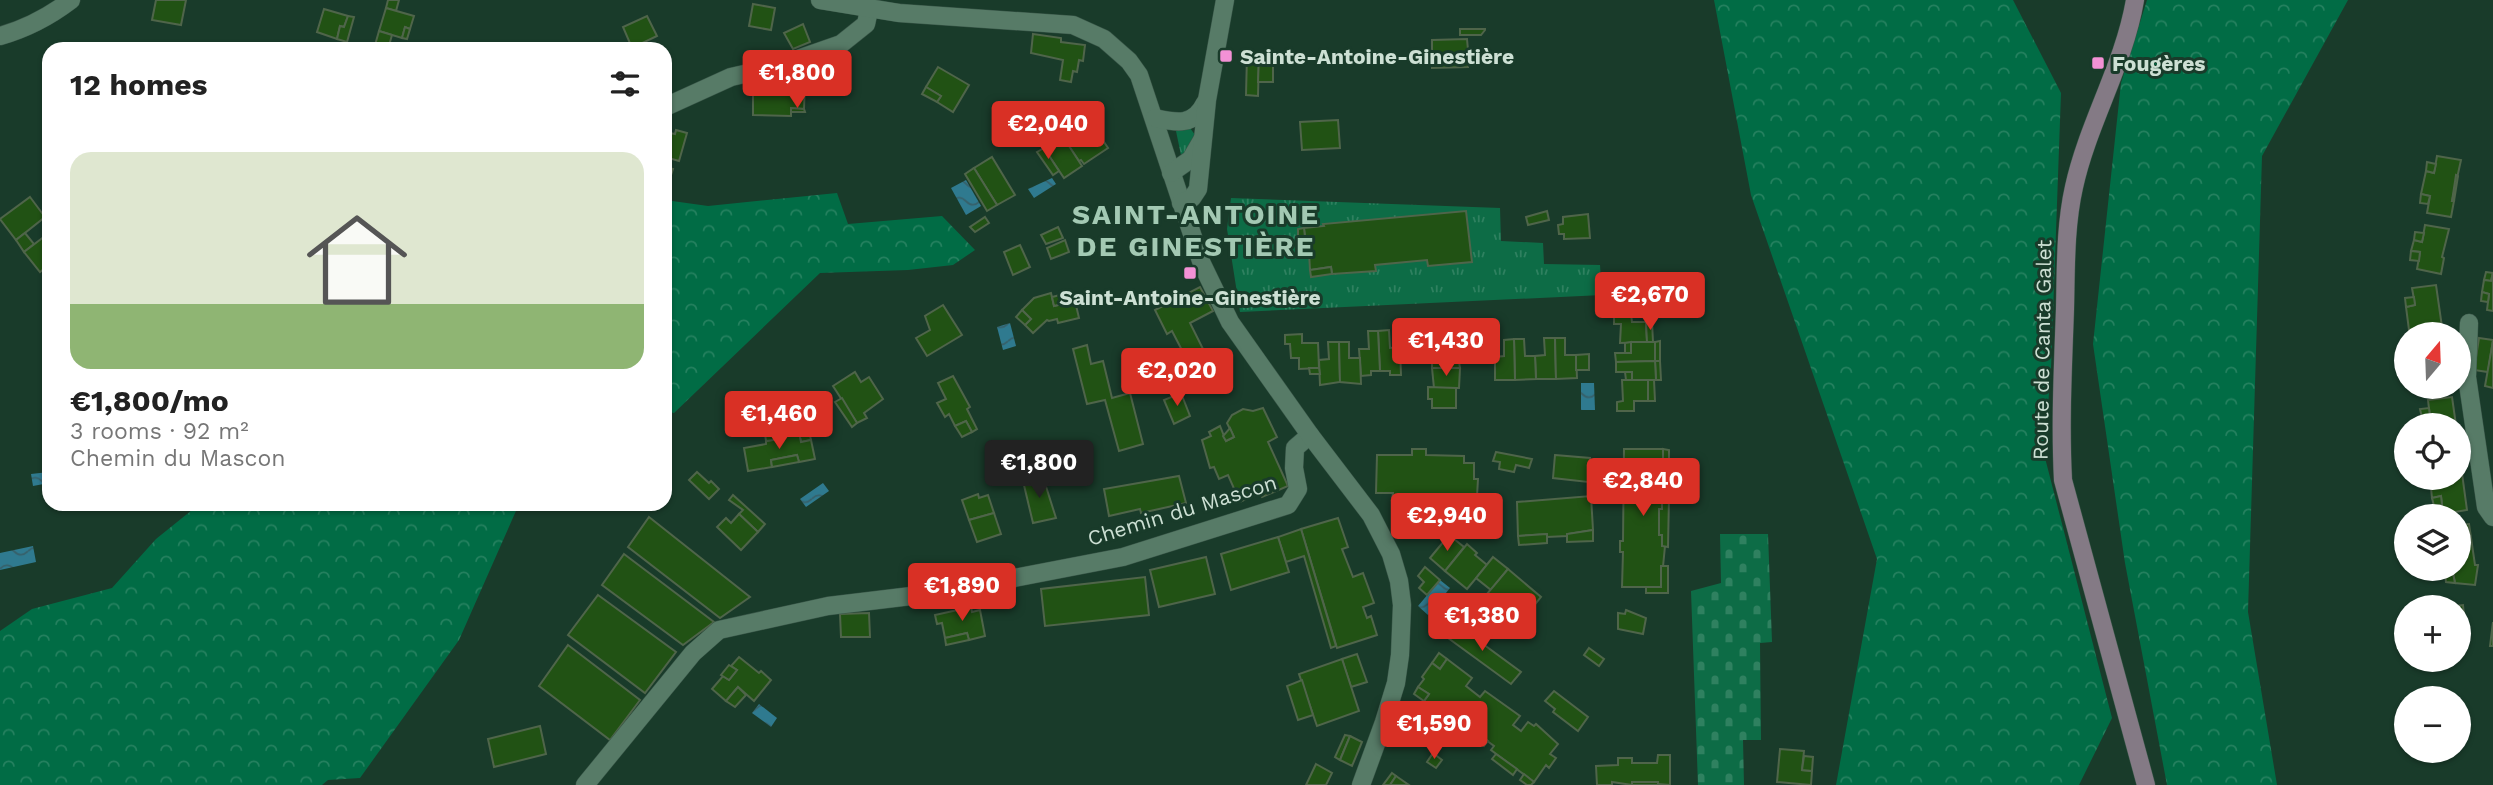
<!DOCTYPE html>
<meta charset="utf-8">
<style>
:root{--surface:#fff;--page:#f6f6f6;--text:#222;--muted:#767676;--accent:#d93025}
body{margin:0;font-family:"Work Sans",sans-serif;background:var(--page);color:var(--text);height:100vh;display:flex;flex-direction:column;font-size:26px;white-space:nowrap}
*{box-sizing:border-box;margin:0}
p{font-size:23px;color:var(--muted)}
.icon{flex:none;width:38px;height:38px;fill:none;stroke:currentColor;stroke-width:2;stroke-linecap:round;stroke-linejoin:round}
.map{position:relative;flex:1;overflow:hidden}
.panel{position:absolute;left:42px;top:42px;width:630px;height:469px;display:flex;flex-direction:column;background:var(--surface);border-radius:21px;box-shadow:0 2px 5px #0004}
.panel>*{flex:none}
.needle{width:46px;rotate:19deg}
.controls{position:absolute;left:2394px;top:322px;display:grid;gap:14px}
.controls a{display:grid;place-items:center;width:77px;height:77px;border-radius:50%;background:var(--surface);box-shadow:0 2px 5px #0004;font-size:35px}
.price{position:absolute;translate:-50% -60px;padding:0 16px;border-radius:7px;background:var(--accent);color:#fff;font-size:23px;line-height:46px;filter:drop-shadow(0 2px 4px #0008)}
.price::after{content:'';position:absolute;left:50%;top:42px;width:21px;height:16px;margin-left:-10px;background:inherit;clip-path:polygon(0 0,100% 0,50% 100%)}
.price.selected{background:#222;color:#fff}
ul{padding:0;list-style:none}
li{display:grid;align-content:center;gap:14px;height:371px;padding:0 28px}
li span{display:grid;place-items:center;height:217px;border-radius:21px;color:#555}
li>.icon{margin-inline-start:auto}
span .icon{width:126px;height:126px;fill:#fffc;stroke-width:1}
li b{font-size:30px}
h2{display:flex;justify-content:space-between;align-items:center;height:84px;padding:0 28px;font-size:30px}
.map>svg:first-child{display:block}
.grass{fill:url(#grass-tufts)}
.forest{fill:url(#forest-crowns)}
.cemetery{fill:url(#cemetery-stones)}
.water{fill:url(#water-waves)}
.building{fill:#215214;stroke:#4f654a;stroke-width:2}
.lines{fill:none;stroke-linecap:round;stroke-linejoin:round}
.minor-casing{stroke:#395648;stroke-width:19}
.tertiary-casing{stroke:#395648;stroke-width:19}
.secondary-casing{stroke:#395648;stroke-width:19}
.minor{stroke:#577b67;stroke-width:18}
.tertiary{stroke:#577b67;stroke-width:18}
.secondary{stroke:#847a85;stroke-width:18}
.poi-dot{fill:#f391d5;stroke:#193b2a;stroke-width:2.5}
.labels{text-anchor:middle;dominant-baseline:central;stroke-width:6;stroke-linejoin:round;paint-order:stroke}
.poi-label{font-size:21px;font-weight:bold;fill:#cde0d4;stroke:#193b2a;text-anchor:start}
.street-label{font-size:21px;fill:#cde0d4;stroke:#193b2a}
.district-label{font-size:28px;font-weight:bold;letter-spacing:2px;fill:#a3c9b3;stroke:#193b2a}
</style>
<div class="map">
<svg width="2493" height="785" viewBox="0 0 2493 785">
<defs>
<pattern id="grass-tufts" width="24" height="20" patternUnits="userSpaceOnUse" patternTransform="scale(1.75)"><rect width="24" height="20" fill="#0d6c46"/><path d="M3 7l-1-3M5 7V3M7 7l1-3M15 17l-1-3M17 17v-4M19 17l1-3" fill="none" stroke="#2f8160"/></pattern>
<pattern id="forest-crowns" width="20" height="18" patternUnits="userSpaceOnUse" patternTransform="scale(1.75)"><rect width="20" height="18" fill="#016c45"/><path d="M2 6a3 3 0 1 1 6 0M12 15a3 3 0 1 1 6 0" fill="none" stroke="#25815f"/></pattern>
<pattern id="cemetery-stones" width="16" height="16" patternUnits="userSpaceOnUse" patternTransform="scale(1.75)"><rect width="16" height="16" fill="#0d6c46"/><path d="M2 7V4a2 2 0 0 1 4 0v3zM10 15v-3a2 2 0 0 1 4 0v3z" fill="#2f8160"/></pattern>
<pattern id="water-waves" width="16" height="10" patternUnits="userSpaceOnUse" patternTransform="scale(1.75)"><rect width="16" height="10" fill="#2f7a8f"/><path d="M0 5q4-4 8 0t8 0" fill="none" stroke="#36616b"/></pattern>
</defs>
<rect width="100%" height="100%" fill="#193b2a"/>
<!-- grass -->
<g class="grass">
<polygon points="1190,128 1195,135 1187,152 1181,155 1176,131"/>
<polygon points="1231,198 1500,208 1501,241 1543,243 1544,264 1600,265 1602,295 1240,312 1227,229"/>
</g>
<!-- forest -->
<g class="forest">
<polygon points="1714,0 2013,0 2061,93 2051,369 2044,454 2112,718 2079,785 1836,785 1877,559 1751,195"/>
<polygon points="2147,0 2348,0 2262,156 2248,612 2277,785 2167,785 2125,563 2093,344 2121,83"/>
<polygon points="837,193 848,224 942,216 975,250 953,265 908,270 820,273 674,413 665,411 665,200 708,206"/>
<polygon points="222,504 519,504 459,640 360,778 328,780 322,785 0,785 0,631 32,609 112,588 156,539 192,510"/>
</g>
<!-- cemetery -->
<polygon class="cemetery" points="1720,534 1768,534 1772,642 1760,643 1761,740 1743,740 1744,785 1698,785 1691,591 1721,583"/>
<!-- water -->
<g class="water">
<polygon points="1052,178 1056,184 1034,198 1028,189"/>
<polygon points="966,180 981,206 966,215 951,188"/>
<polygon points="1010,323 1016,346 1003,350 997,327"/>
<polygon points="1581,383 1594,383 1595,410 1581,410"/>
<polygon points="49,472 49,483 33,486 31,474"/>
<polygon points="823,483 829,491 806,507 800,499"/>
<polygon points="33,546 36,562 0,570 0,553"/>
<polygon points="1440,580 1450,588 1428,615 1418,606"/>
<polygon points="759,704 777,718 771,727 752,713"/>
</g>
<!-- building -->
<g class="building">
<polygon points="156,0 186,0 181,25 152,20"/>
<polygon points="388,0 399,0 396,11 386,8"/>
<polygon points="753,4 775,8 771,30 749,26"/>
<polygon points="386,8 414,16 410,29 405,27 402,38 379,31"/>
<polygon points="324,9 348,16 344,27 340,26 337,39 317,32"/>
<polygon points="348,16 354,17 347,42 337,39 340,26 344,27"/>
<polygon points="647,16 657,36 632,48 623,27"/>
<polygon points="803,24 810,42 793,49 784,33"/>
<polygon points="405,27 410,29 407,39 402,38"/>
<polygon points="1460,29 1485,29 1485,30 1481,35 1460,35"/>
<polygon points="379,31 392,35 388,49 375,45"/>
<polygon points="1033,34 1061,38 1061,42 1085,45 1083,61 1079,60 1077,72 1073,71 1071,82 1060,80 1063,60 1031,53"/>
<polygon points="1467,39 1468,50 1472,50 1472,54 1467,55 1468,67 1432,68 1432,56 1426,56 1426,51 1432,50 1432,40"/>
<polygon points="1247,55 1259,55 1258,96 1246,95"/>
<polygon points="1259,55 1273,56 1273,82 1258,82"/>
<polygon points="938,67 969,85 953,112 937,102 941,96 926,87"/>
<polygon points="768,79 777,79 776,86 768,86"/>
<polygon points="776,81 805,81 804,109 791,108 791,116 753,115 753,85 776,86"/>
<polygon points="926,87 941,96 937,102 922,94"/>
<polygon points="791,108 804,109 805,112 791,112"/>
<polygon points="1084,112 1108,148 1084,164 1081,160 1079,161 1060,133 1063,131 1060,128"/>
<polygon points="1338,120 1340,148 1302,150 1300,122"/>
<polygon points="1058,129 1082,166 1064,178 1039,141"/>
<polygon points="676,130 687,133 679,161 665,157 665,132 675,134"/>
<polygon points="1044,148 1059,171 1053,175 1037,152"/>
<polygon points="2437,156 2461,160 2452,201 2454,201 2451,217 2427,213 2430,196 2421,194 2426,171 2434,173"/>
<polygon points="992,157 1015,195 997,205 974,168"/>
<polygon points="2427,162 2436,164 2434,173 2426,171"/>
<polygon points="665,167 673,169 670,178 665,177"/>
<polygon points="974,168 997,205 987,211 965,174"/>
<polygon points="2456,175 2458,176 2454,201 2452,201"/>
<polygon points="2421,194 2430,196 2428,204 2420,203"/>
<polygon points="30,197 45,217 16,240 0,219"/>
<polygon points="1466,211 1472,262 1428,266 1427,260 1375,265 1376,271 1332,274 1331,267 1310,270 1309,252 1299,252 1298,238 1305,237 1304,228 1324,226 1323,224"/>
<polygon points="1547,211 1549,220 1528,225 1526,217"/>
<polygon points="1588,214 1590,238 1564,239 1564,234 1559,234 1558,225 1563,224 1563,217"/>
<polygon points="985,217 989,223 975,232 970,227"/>
<polygon points="2425,225 2449,229 2442,257 2444,258 2441,274 2417,269 2420,252 2411,251 2414,240 2422,242"/>
<polygon points="1058,227 1063,238 1046,244 1041,235"/>
<polygon points="1304,228 1305,237 1298,238 1298,229"/>
<polygon points="2415,232 2424,233 2422,242 2414,240"/>
<polygon points="25,233 34,244 24,252 16,240"/>
<polygon points="49,233 49,265 40,272 24,252"/>
<polygon points="1065,240 1069,252 1051,259 1047,248"/>
<polygon points="1020,245 1030,267 1013,275 1004,252"/>
<polygon points="2411,251 2420,252 2419,261 2410,260"/>
<polygon points="1331,267 1332,274 1311,277 1310,270"/>
<polygon points="2486,272 2493,273 2491,281 2484,280"/>
<polygon points="2493,272 2493,311 2487,310 2489,294 2482,292 2484,280 2491,281"/>
<polygon points="2436,285 2443,334 2419,334 2418,329 2409,330 2406,307 2415,305 2412,288"/>
<polygon points="1200,287 1213,311 1190,323 1217,377 1200,385 1172,331 1167,334 1155,310"/>
<polygon points="2482,292 2489,294 2488,302 2481,301"/>
<polygon points="1051,293 1054,306 1075,301 1079,318 1058,323 1057,319 1049,321 1047,320 1033,333 1025,325 1031,319 1022,310 1034,298"/>
<polygon points="1064,294 1066,303 1054,306 1052,297"/>
<polygon points="2414,297 2415,305 2406,307 2405,298"/>
<polygon points="943,305 962,335 927,356 916,338 930,330 925,316"/>
<polygon points="1022,310 1031,319 1025,325 1016,317"/>
<polygon points="1614,314 1631,314 1632,322 1646,322 1647,342 1620,343 1621,324 1614,324"/>
<polygon points="1646,322 1652,322 1653,342 1647,342"/>
<polygon points="1433,327 1461,328 1461,339 1457,339 1457,348 1432,348"/>
<polygon points="1389,330 1390,348 1400,347 1401,375 1390,375 1390,371 1380,371 1378,331"/>
<polygon points="1368,331 1378,331 1380,371 1371,371 1371,375 1361,376 1359,349 1369,349"/>
<polygon points="1302,334 1302,343 1318,343 1319,368 1299,369 1299,358 1291,358 1290,344 1285,344 1285,335"/>
<polygon points="1544,338 1555,338 1556,379 1536,379 1535,356 1545,355"/>
<polygon points="1555,338 1565,338 1565,355 1576,355 1577,378 1556,379"/>
<polygon points="2479,338 2493,340 2488,372 2474,370"/>
<polygon points="1514,339 1524,339 1525,356 1535,356 1536,379 1515,380"/>
<polygon points="1514,339 1515,380 1495,380 1495,357 1504,356 1504,340"/>
<polygon points="1660,341 1660,361 1655,361 1655,342"/>
<polygon points="2493,341 2493,388 2485,386"/>
<polygon points="1328,342 1339,342 1340,382 1320,385 1319,360 1329,359"/>
<polygon points="1339,342 1349,342 1349,358 1360,358 1361,384 1340,382"/>
<polygon points="1631,342 1631,353 1625,353 1625,343"/>
<polygon points="1631,342 1655,342 1655,361 1616,362 1615,353 1631,353"/>
<polygon points="1087,345 1091,364 1103,361 1112,398 1130,393 1143,444 1119,451 1105,400 1087,404 1073,349"/>
<polygon points="1432,348 1457,348 1460,368 1432,368"/>
<polygon points="1589,354 1589,370 1576,370 1576,355"/>
<polygon points="1655,361 1660,361 1661,380 1656,380"/>
<polygon points="1655,361 1656,380 1632,380 1632,372 1616,372 1616,362"/>
<polygon points="1309,368 1319,368 1320,374 1310,374"/>
<polygon points="1432,368 1460,368 1459,388 1434,388"/>
<polygon points="855,372 861,382 869,377 883,399 864,413 867,418 857,423 833,386"/>
<polygon points="1625,372 1632,372 1632,380 1626,380"/>
<polygon points="953,376 970,407 967,409 977,429 972,432 966,421 955,426 949,414 945,417 937,403 946,399 938,383"/>
<polygon points="1622,380 1648,380 1648,401 1634,401 1634,411 1617,411 1617,402 1623,401"/>
<polygon points="1648,380 1654,380 1655,401 1648,401"/>
<polygon points="1428,387 1456,388 1456,408 1432,408 1432,399 1428,399"/>
<polygon points="1181,393 1190,416 1174,424 1164,400"/>
<polygon points="2452,397 2456,425 2422,425 2422,418 2430,417 2428,400"/>
<polygon points="842,398 857,423 852,427 835,402"/>
<polygon points="1263,408 1277,437 1268,442 1288,486 1262,497 1259,493 1240,502 1228,475 1219,479 1214,467 1210,468 1202,440 1211,436 1209,432 1220,426 1226,441 1234,437 1227,423 1232,415 1243,409 1253,411"/>
<polygon points="2429,408 2430,417 2422,418 2420,409"/>
<polygon points="966,421 972,432 962,437 955,426"/>
<polygon points="808,427 811,440 801,442 798,428"/>
<polygon points="798,428 801,442 811,440 815,459 799,462 797,455 771,460 772,467 748,471 744,448 766,444 766,441 781,439 780,431"/>
<polygon points="1230,428 1234,437 1226,441 1223,436"/>
<polygon points="780,431 781,439 766,441 765,434"/>
<polygon points="1412,449 1426,449 1426,455 1464,456 1464,463 1474,463 1474,479 1478,479 1477,496 1471,496 1470,501 1392,500 1393,493 1376,493 1377,455 1412,455"/>
<polygon points="1624,449 1663,449 1665,497 1662,497 1662,509 1659,509 1659,535 1662,535 1662,546 1665,546 1661,587 1622,587 1623,552 1620,552 1620,541 1623,541"/>
<polygon points="1663,449 1669,450 1669,477 1663,477"/>
<polygon points="1496,452 1532,459 1529,468 1516,465 1514,472 1499,469 1500,462 1493,461"/>
<polygon points="797,455 799,462 772,467 771,460"/>
<polygon points="1555,455 1590,458 1588,482 1553,478"/>
<polygon points="2459,466 2461,466 2467,510 2443,514 2441,496 2432,498 2431,488 2440,486 2438,478 2459,478"/>
<polygon points="697,472 709,483 711,481 719,489 709,499 689,480"/>
<polygon points="1179,476 1186,503 1141,513 1140,509 1109,516 1104,489"/>
<polygon points="1043,477 1056,518 1033,523 1023,481"/>
<polygon points="2438,478 2440,486 2431,488 2430,479"/>
<polygon points="978,494 979,498 988,495 994,513 969,520 962,500"/>
<polygon points="733,495 765,524 758,532 739,514 743,510 729,500"/>
<polygon points="1591,496 1593,530 1567,534 1567,536 1547,537 1547,534 1518,536 1517,502"/>
<polygon points="2441,496 2442,505 2434,506 2432,498"/>
<polygon points="1662,497 1669,497 1668,547 1662,546 1662,535 1659,535 1659,509 1662,509"/>
<polygon points="1416,500 1442,501 1442,507 1416,507"/>
<polygon points="994,513 1001,534 977,542 969,520"/>
<polygon points="739,514 758,532 741,550 717,527 726,518 731,523"/>
<polygon points="649,517 750,597 720,618 628,547"/>
<polygon points="1338,518 1348,547 1342,549 1353,577 1363,573 1374,603 1363,607 1367,618 1371,616 1377,635 1337,648 1301,529"/>
<polygon points="2469,524 2475,565 2478,565 2475,585 2455,583 2453,573 2445,574 2444,569 2459,569 2459,525"/>
<polygon points="1301,529 1336,646 1331,648 1304,556 1286,562 1278,537"/>
<polygon points="1593,530 1593,541 1567,542 1567,534"/>
<polygon points="1547,534 1547,543 1519,545 1518,536"/>
<polygon points="1449,535 1464,547 1445,571 1430,558"/>
<polygon points="1278,537 1289,572 1231,590 1221,554"/>
<polygon points="1467,544 1477,553 1475,555 1487,565 1467,589 1445,571"/>
<polygon points="624,554 714,622 683,645 602,585"/>
<polygon points="1206,557 1215,594 1159,607 1150,570"/>
<polygon points="1493,557 1508,569 1491,590 1476,578"/>
<polygon points="1661,566 1668,566 1668,593 1646,593 1646,587 1661,587"/>
<polygon points="1425,567 1440,580 1427,595 1419,588 1424,582 1418,576"/>
<polygon points="1508,569 1541,597 1516,628 1481,601"/>
<polygon points="2453,573 2455,583 2446,582 2445,574"/>
<polygon points="1145,577 1149,615 1045,626 1041,589"/>
<polygon points="598,595 676,652 645,693 568,635"/>
<polygon points="2463,605 2466,636 2465,649 2459,648 2459,607 2444,607"/>
<polygon points="971,607 972,612 980,610 985,636 969,640 967,633 945,638 942,623 937,624 935,615"/>
<polygon points="1626,610 1646,618 1643,634 1618,629 1618,613 1625,614"/>
<polygon points="869,613 870,637 841,637 840,614"/>
<polygon points="1453,622 1521,672 1511,684 1444,635"/>
<polygon points="2493,622 2493,646 2490,646"/>
<polygon points="967,633 969,640 946,645 945,638"/>
<polygon points="568,645 640,700 610,740 539,686"/>
<polygon points="1589,648 1604,659 1599,666 1584,655"/>
<polygon points="1439,653 1447,659 1440,669 1432,663"/>
<polygon points="1357,654 1367,682 1351,687 1342,659"/>
<polygon points="739,657 759,673 761,671 771,680 754,701 738,687 726,701 712,689 723,676 729,680 737,670 731,666"/>
<polygon points="1342,659 1359,711 1317,726 1299,674"/>
<polygon points="1447,659 1472,678 1466,686 1480,697 1485,691 1520,716 1513,725 1521,731 1528,722 1534,726 1536,724 1558,744 1550,754 1556,758 1549,768 1546,765 1534,782 1491,750 1494,746 1460,721 1457,725 1424,701 1429,694 1418,687 1424,679 1422,677 1432,663 1440,669"/>
<polygon points="729,665 737,670 729,680 721,675"/>
<polygon points="1302,680 1313,715 1298,720 1287,686"/>
<polygon points="738,687 746,695 735,707 726,701"/>
<polygon points="1418,687 1429,694 1424,701 1414,694"/>
<polygon points="1554,691 1588,717 1578,731 1553,712 1555,709 1545,701"/>
<polygon points="1432,706 1450,720 1446,725 1427,712"/>
<polygon points="540,726 546,754 494,767 488,739"/>
<polygon points="1467,726 1488,741 1484,746 1463,731"/>
<polygon points="1345,735 1350,736 1340,760 1335,757"/>
<polygon points="1350,736 1362,742 1352,766 1340,760"/>
<polygon points="1780,749 1804,751 1802,770 1812,771 1811,785 1777,782"/>
<polygon points="1433,753 1442,760 1436,768 1427,762"/>
<polygon points="1496,754 1517,769 1513,775 1492,759"/>
<polygon points="1658,755 1670,755 1670,785 1632,782 1632,785 1612,782 1612,785 1597,785 1596,766 1618,765 1618,758 1632,758 1632,763 1657,763"/>
<polygon points="1804,756 1813,757 1812,771 1802,770"/>
<polygon points="1316,764 1332,773 1326,785 1306,785"/>
<polygon points="1392,773 1396,776 1390,785 1383,785"/>
<polygon points="1524,774 1534,782 1531,785 1527,785 1520,780"/>
<polygon points="1396,776 1409,785 1390,785"/>
<rect x="1632" y="782" width="26" height="3"/>
</g>
<g class="lines">
<defs>
<g id="minor">
<path d="M 0,36 C 25,29 50,16 71,0"/>
<polyline points="665,107 731,77 775,67 841,44 866,24 869,10"/>
<polyline points="2469,323 2467,377 2486,507 2493,517"/>
<polyline points="585,785 693,653 719,630 828,606 936,593 1123,557 1288,505 1298,489 1294,468 1295,448 1310,435"/>
</g>
<g id="tertiary">
<polyline points="820,0 899,13 1073,25 1104,39 1129,61 1139,75 1202,264 1230,322 1310,435 1371,515 1391,554 1399,581 1402,605 1400,655 1396,683 1384,722 1361,785"/>
<path d="M 1155,118 C 1177,123 1194,126 1205,103"/>
<polyline points="1171,173 1191,159 1202,140"/>
<polyline points="1181,203 1192,198 1198,189 1207,100 1225,0"/>
</g>
<path id="secondary" d="M 2135,0 C 2124,65 2088,123 2074,187 C 2065,227 2066,269 2065,309 C 2063,366 2060,423 2063,480 L 2146,785"/>
</defs>
<!-- minor casing -->
<use href="#minor" class="minor-casing"/>
<!-- tertiary casing -->
<use href="#tertiary" class="tertiary-casing"/>
<!-- secondary casing -->
<use href="#secondary" class="secondary-casing"/>
<!-- minor -->
<use href="#minor" class="minor"/>
<!-- tertiary -->
<use href="#tertiary" class="tertiary"/>
<!-- secondary -->
<use href="#secondary" class="secondary"/>
</g>
<!-- markers -->
<g class="poi-dot">
<rect x="1219" y="49" width="14" height="14" rx="3.5"/>
<rect x="2091" y="56" width="14" height="14" rx="3.5"/>
<rect x="1183" y="266" width="14" height="14" rx="3.5"/>
</g>
<g class="labels">
<!-- poi labels -->
<g class="poi-label">
<text x="1240" y="56">Sainte-Antoine-Ginestière</text>
<text x="2112" y="63">Fougères</text>
<text x="1190" y="297" text-anchor="middle">Saint-Antoine-Ginestière</text>
</g>
<!-- street labels -->
<g class="street-label">
<text transform="translate(2042 350) rotate(-89)">Route de Canta Galet</text>
<text transform="translate(1182 510) rotate(-17)">Chemin du Mascon</text>
</g>
<!-- district labels -->
<g class="district-label">
<text x="1196" y="214">SAINT-ANTOINE<tspan x="1196" dy="32">DE GINESTIÈRE</tspan></text>
</g>
</g>
</svg>
<div class="controls">
<a><svg class="needle" viewBox="-14 -14 28 28"><path d="M0-13l5 13h-10z" fill="#e53935"/><path d="M0 13l5-13h-10z" fill="#767676"/></svg></a>
<a><svg class="icon" aria-label="locate" viewBox="0 0 24 24"><circle cx="12" cy="12" r="6"/><path d="M12 2v4M12 18v4M2 12h4M18 12h4"/></svg></a>
<a><svg class="icon" aria-label="layers" viewBox="0 0 24 24"><path d="M12 4l9 5-9 5-9-5zM3 14l9 5 9-5"/></svg></a>
<a>+</a>
<a>−</a>
</div>
<b class="price" style="left:797px;top:110px">€1,800</b>
<b class="price" style="left:1048px;top:161px">€2,040</b>
<b class="price" style="left:1650px;top:332px">€2,670</b>
<b class="price" style="left:1446px;top:378px">€1,430</b>
<b class="price" style="left:1177px;top:408px">€2,020</b>
<b class="price" style="left:779px;top:451px">€1,460</b>
<b class="price selected" style="left:1039px;top:500px">€1,800</b>
<b class="price" style="left:1643px;top:518px">€2,840</b>
<b class="price" style="left:1447px;top:553px">€2,940</b>
<b class="price" style="left:962px;top:623px">€1,890</b>
<b class="price" style="left:1482px;top:653px">€1,380</b>
<b class="price" style="left:1434px;top:761px">€1,590</b>
<section class="panel">
<h2>12 homes<svg class="icon" aria-label="filters" viewBox="0 0 24 24"><path d="M4 7h16M4 17h16"/><circle cx="9" cy="7" r="2"/><circle cx="15" cy="17" r="2"/></svg></h2>
<ul>
<li><span style="background:linear-gradient(#dfe7d0 70%,#8fb573 0)"><svg class="icon" aria-label="home" viewBox="0 0 24 24"><path d="M3 11l9-7 9 7M6 9v11h12V9"/></svg></span><div><b>€1,800/mo</b><p>3 rooms · 92 m²</p><p>Chemin du Mascon</p></div></li>
</ul>
</section>
</div>
